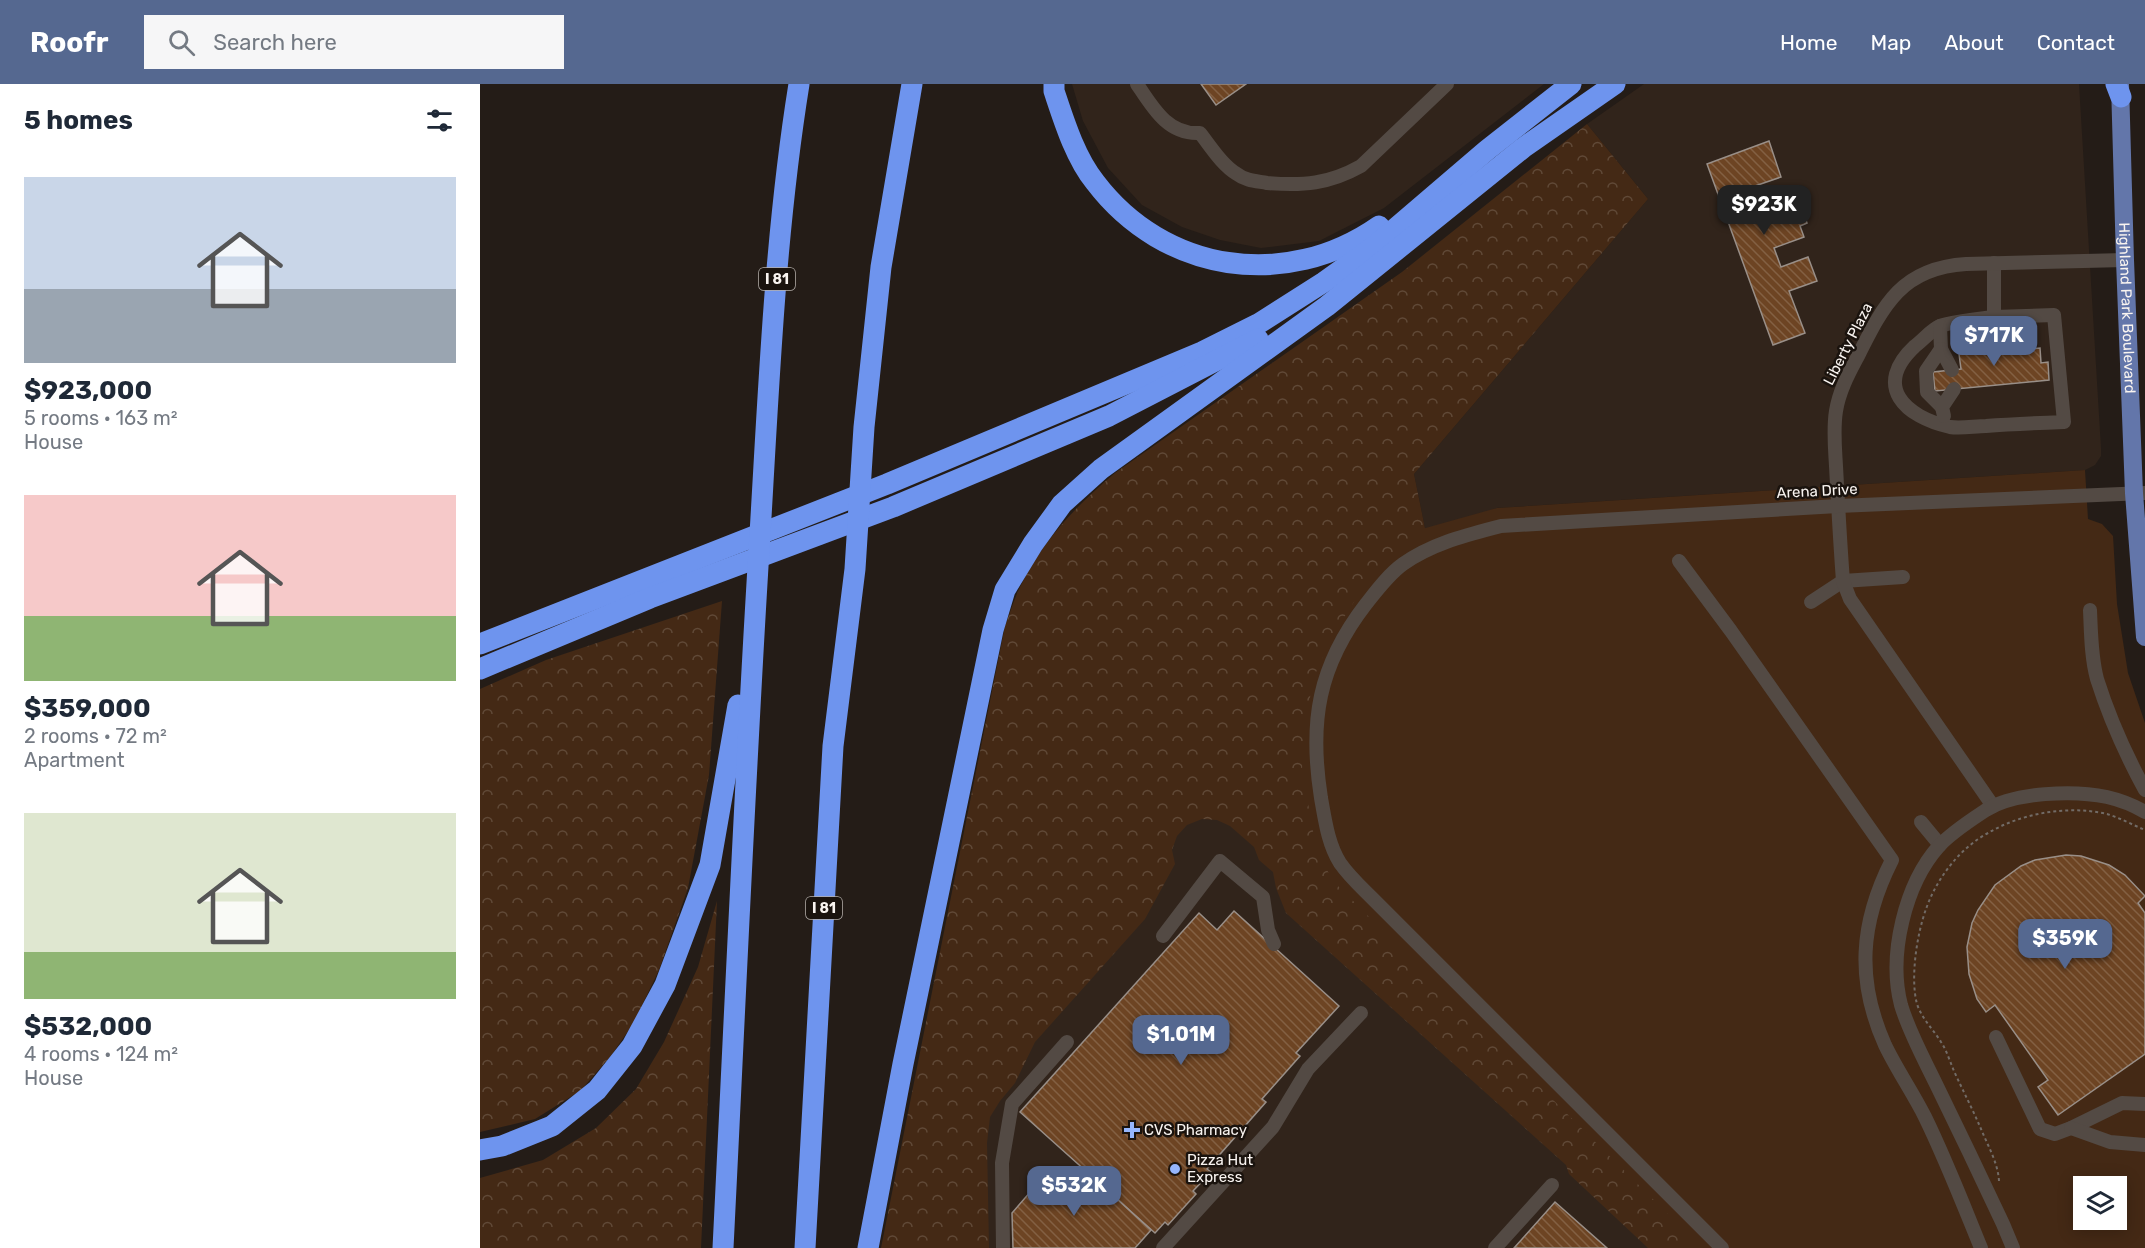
<!DOCTYPE html>
<meta charset="utf-8">
<style>
:root{--surface:#fff;--page:#f6f6f7;--text:#1f2937;--muted:#747a83;--accent:#556890}
body{margin:0;font-family:Rubik,sans-serif;background:var(--page);color:var(--text);height:100vh;display:flex;flex-direction:column;font-size:22px;white-space:nowrap}
*{box-sizing:border-box;margin:0}
p{font-size:20px;color:var(--muted)}
.icon{flex:none;width:33px;height:33px;fill:none;stroke:currentColor;stroke-width:2;stroke-linecap:round;stroke-linejoin:round}
.map{position:relative;flex:1;overflow:hidden}
.side{display:flex;flex-direction:column;background:var(--surface);width:480px}
.side>*{flex:none}
.tools{position:absolute;left:1593px;top:1092px;display:grid;gap:12px}
.tools a{display:grid;place-items:center;width:54px;height:54px;border-radius:0px;background:var(--surface);box-shadow:0 3px 15px #0003;font-size:30px}
.price{position:absolute;translate:-50% -51px;padding:0 14px;border-radius:12px;background:var(--accent);color:#fff;font-size:20px;line-height:39px;filter:drop-shadow(0 2px 3px #0008)}
.price::after{content:'';position:absolute;left:50%;top:36px;width:18px;height:14px;margin-left:-9px;background:inherit;clip-path:polygon(0 0,100% 0,50% 100%)}
.price.on{background:#222;color:#fff}
ul{padding:0;list-style:none}
li{display:grid;align-content:center;gap:12px;height:318px;padding:0 24px}
li span{display:grid;place-items:center;height:186px;border-radius:0px;color:#555}
li>.icon{margin-inline-start:auto}
span .icon{width:108px;height:108px;fill:#fffc;stroke-width:1}
li b{font-size:26px}
h2{display:flex;justify-content:space-between;align-items:center;height:72px;padding:0 24px;font-size:26px}
header{display:flex;align-items:center;gap:36px;box-sizing:border-box;height:84px;padding:0 30px;background:var(--accent);color:#fff}
header strong{font-size:28px}
nav{display:flex;gap:33px;margin-inline-start:auto;font-size:21px}
.search{width:420px;height:54px;background:var(--page);display:flex;align-items:center;gap:15px;box-sizing:border-box;padding:0 21px;border-radius:0px;color:var(--muted);font-size:22px}
main{display:flex;flex:1;min-height:0}
.map>svg:first-child{display:block}
.built{fill:#31241b}
.grass{fill:#442915;fill-rule:evenodd}
.forest{fill:url(#forest-crowns)}
.building{fill:url(#building-back-hatch);stroke:#998f88;stroke-width:1.5}
.lines{fill:none;stroke-linecap:round;stroke-linejoin:round}
.path{stroke:#726b66;stroke-width:2;stroke-dasharray:3 3;stroke-linecap:butt}
.minor{stroke:#534a44;stroke-width:14}
.major{stroke:#6376aa;stroke-width:18}
.highway{stroke:#6e94ee;stroke-width:21}
.poi-dot{fill:#96b6fd;stroke:#1a130e;stroke-width:2}
.labels{text-anchor:middle;dominant-baseline:central;stroke-width:5;stroke-linejoin:round;paint-order:stroke}
.shield{fill:#1a130e;stroke:#b6b0ac;stroke-width:1.5}
.shield-label{font-size:14px;font-weight:bold;fill:#f9f4f0}
.street-label{font-size:15px;fill:#f9f4f0;stroke:#1a130e}
.poi-label{font-size:15px;fill:#f9f4f0;stroke:#1a130e;text-anchor:start}
</style>
<header>
<strong>Roofr</strong>
<div class="search"><svg class="icon" aria-label="search" viewBox="0 0 24 24"><circle cx="10" cy="10" r="6"/><path d="M15 15l6 6"/></svg>Search here</div>
<nav><a>Home</a><a>Map</a><a>About</a><a>Contact</a></nav>
</header>
<main>
<section class="side">
<h2>5 homes<svg class="icon" aria-label="filters" viewBox="0 0 24 24"><path d="M4 7h16M4 17h16"/><circle cx="9" cy="7" r="2"/><circle cx="15" cy="17" r="2"/></svg></h2>
<ul>
<li><span style="background:linear-gradient(#c9d6e8 60%,#9aa5b1 0)"><svg class="icon" aria-label="home" viewBox="0 0 24 24"><path d="M3 11l9-7 9 7M6 9v11h12V9"/></svg></span><div><b>$923,000</b><p>5 rooms · 163 m²</p><p>House</p></div></li>
<li><span style="background:linear-gradient(#f6c9c9 65%,#8fb573 0)"><svg class="icon" aria-label="home" viewBox="0 0 24 24"><path d="M3 11l9-7 9 7M6 9v11h12V9"/></svg></span><div><b>$359,000</b><p>2 rooms · 72 m²</p><p>Apartment</p></div></li>
<li><span style="background:linear-gradient(#dfe7d0 75%,#8fb573 0)"><svg class="icon" aria-label="home" viewBox="0 0 24 24"><path d="M3 11l9-7 9 7M6 9v11h12V9"/></svg></span><div><b>$532,000</b><p>4 rooms · 124 m²</p><p>House</p></div></li>
</ul>
</section>
<div class="map">
<svg width="1665" height="1164" viewBox="0 0 1665 1164">
<defs>
<pattern id="forest-crowns" width="20" height="18" patternUnits="userSpaceOnUse" patternTransform="scale(1.5)"><rect width="20" height="18" fill="#442915"/><path d="M2 6a3 3 0 1 1 6 0M12 15a3 3 0 1 1 6 0" fill="none" stroke="#604937"/></pattern>
<pattern id="building-back-hatch" width="6" height="6" patternUnits="userSpaceOnUse" patternTransform="scale(1.5)"><rect width="6" height="6" fill="#6d4423"/><path d="M-1 5l2 2M0 0l6 6M5-1l2 2" fill="none" stroke="#836043"/></pattern>
</defs>
<rect width="100%" height="100%" fill="#241c17"/>
<!-- built -->
<g class="built">
<polygon points="592,0 1064,0 904,124 839,157 781,164 740,156 702,143 662,121 628,84 603,37"/>
<polygon points="1164,0 1599,0 1621,364 1621,372 1615,381 1605,386 1017,424 947,454 934,390 1168,115 1107,40"/>
<polygon points="722,710 1209,1164 487,1164 487,1003"/>
</g>
<!-- grass -->
<path class="grass" d="M 1605,386 L 1608,435 L 1622,440 L 1633,452 L 1637,520 L 1648,589 L 1665,639 L 1665,1164 L 1216,1164 L 878,844 L 795,730 L 830,530 L 892,459 L 1017,424 ZM 1604,1102 L 1636,1102 L 1636,1136 L 1604,1136 Z"/>
<!-- forest -->
<g class="forest">
<path d="M 1107,40 L 1168,115 L 934,390 L 947,454 L 910,478 L 879,510 L 852,552 L 833,595 L 827,632 L 822,685 L 837,770 L 855,799 L 1222,1164 L 1168,1164 L 1089,1090 L 1086,1081 L 806,829 L 796,804 L 793,788 L 779,776 L 774,763 L 750,742 L 737,736 L 722,735 L 707,741 L 697,752 L 692,766 L 695,780 L 665,835 L 555,958 L 535,999 L 520,1017 L 510,1033 L 507,1059 L 509,1164 L 401,1164 L 525,542 C 530,529 534,515 540,503 C 563,456 596,422 635,389 L 922,188 Z"/>
<polygon points="242,517 229,691 208,804 179,886 153,940 130,973 100,1007 55,1035 0,1048 0,605 66,576"/>
<polygon points="237,817 221,1164 0,1164 0,1094 63,1076 116,1044 156,1005 184,958 218,883"/>
</g>
<!-- building -->
<g class="building">
<polygon points="721,0 766,0 736,21"/>
<polygon points="1289,57 1301,93 1272,103 1278,122 1307,111 1313,128 1322,125 1327,139 1320,142 1324,153 1294,164 1301,183 1328,173 1337,197 1309,207 1325,249 1293,261 1227,80"/>
<polygon points="1528,254 1528,260 1535,259 1535,266 1560,264 1561,279 1568,278 1569,296 1455,307 1453,288 1481,285 1479,270 1489,269 1488,263 1492,263 1492,257"/>
<polygon points="1586,771 1601,772 1629,781 1645,791 1665,812 1658,819 1665,829 1665,970 1578,1031 1558,1003 1568,996 1515,921 1506,928 1497,915 1489,890 1487,863 1492,839 1498,826 1515,801 1541,782 1555,776"/>
<polygon points="754,827 859,922 816,969 820,972 782,1015 786,1018 727,1085 731,1088 713,1107 716,1110 688,1141 685,1138 675,1149 540,1028 719,829 737,846"/>
<polygon points="571,1084 591,1101 605,1086 671,1146 655,1164 533,1164 532,1129"/>
<polygon points="1075,1118 1127,1164 1034,1164"/>
</g>
<g class="lines">
<!-- path -->
<path class="path" d="M 1519,1097 C 1518,1079 1508,1062 1501,1045 C 1493,1026 1483,1007 1474,987 C 1470,978 1467,967 1461,958 C 1453,945 1442,935 1437,920 C 1430,894 1437,850 1446,825 C 1457,794 1479,765 1508,749 C 1542,729 1588,721 1627,730 C 1640,734 1653,741 1665,746"/>
<!-- minor -->
<g class="minor">
<path d="M 657,0 C 673,24 688,51 720,49 C 731,63 742,81 757,90 C 766,97 776,97 787,99 C 823,102 849,100 881,82 L 967,0"/>
<path d="M 1514,179 L 1514,233 L 1574,231 L 1584,338 C 1558,339 1532,340 1506,342 C 1495,342 1481,345 1470,343 C 1425,333 1392,302 1435,262 C 1443,256 1451,246 1460,242 C 1475,237 1499,235 1514,233"/>
<polyline points="1460,242 1461,265 1472,286"/>
<polyline points="1461,265 1446,287 1447,308 1462,323"/>
<polyline points="1464,332 1462,323 1474,305"/>
<path d="M 1199,477 L 1251,547 L 1412,776 C 1380,839 1376,896 1405,961 C 1417,986 1433,1009 1445,1033 C 1466,1076 1483,1120 1501,1164"/>
<polyline points="1331,518 1363,497 1423,493"/>
<path d="M 1610,526 C 1611,548 1611,573 1617,595 C 1629,633 1646,671 1665,706"/>
<path d="M 1513,722 L 1370,515 L 1363,497 C 1360,458 1358,420 1356,382 C 1355,364 1353,345 1356,327 C 1359,307 1369,289 1378,272 C 1404,220 1422,184 1486,180 L 1645,176"/>
<polyline points="1441,738 1460,761"/>
<polyline points="683,852 740,777 783,813 788,846 794,860"/>
<polyline points="1516,953 1560,1045 1575,1050 1591,1044 1642,1019 1665,1020"/>
<polyline points="1591,1044 1630,1058 1665,1061"/>
<polyline points="523,1164 522,1079 532,1020 587,958"/>
<polyline points="683,1164 793,1043 828,985 881,929"/>
<polyline points="1015,1164 1072,1101"/>
<path d="M 1242,1164 L 891,813 C 881,803 869,792 860,779 C 848,760 845,736 841,714 C 829,638 838,582 886,520 C 897,506 909,490 923,480 C 953,459 987,451 1021,442 L 1358,422 L 1665,409"/>
<path d="M 1533,1164 L 1523,1140 C 1501,1093 1479,1047 1456,1000 C 1444,975 1429,948 1421,921 C 1408,871 1425,800 1459,762 C 1472,748 1491,736 1506,726 C 1535,708 1594,706 1627,713 C 1640,716 1653,721 1665,728"/>
</g>
<!-- major -->
<path class="major" id="s1" d="M 1640,0 L 1645,176 L 1654,409 L 1665,553"/>
<!-- highway -->
<g class="highway">
<path d="M 574,0 L 574,7 C 584,37 595,73 615,98 C 684,189 806,207 899,142"/>
<polyline points="1636,0 1641,13"/>
<polyline points="0,560 407,400 722,268 778,240 844,198 896,161 1007,66 1091,0"/>
<polyline points="0,585 170,514 413,423 629,332 778,255"/>
<polyline points="0,1066 22,1062 72,1042 117,1006 152,962 185,901 230,781 258,621"/>
<path d="M 243,1164 C 255,926 265,688 280,450 C 289,300 295,149 319,0"/>
<polyline points="325,1164 353,662 375,485 384,343 401,183 432,0"/>
<polyline points="388,1164 423,980 513,546 525,506 553,460 582,420 621,385 847,222 1043,64 1135,0"/>
</g>
</g>
<!-- markers -->
<g class="poi-dot">
<path d="M649 1037h6v6h6v6h-6v6h-6v-6h-6v-6h6z"/>
<circle cx="695" cy="1085" r="6"/>
</g>
<g class="labels">
<!-- shield labels -->
<g class="shield">
<rect x="279" y="184" width="36" height="22" rx="4.5"/>
<rect x="326" y="813" width="36" height="22" rx="4.5"/>
</g>
<g class="shield-label">
<text x="297" y="195">I 81</text>
<text x="344" y="824">I 81</text>
</g>
<!-- street labels -->
<g class="street-label">
<text stroke="none"><textPath href="#s1" startOffset="224">Highland Park Boulevard</textPath></text>
<text transform="translate(1368 260) rotate(-63)">Liberty Plaza</text>
<text transform="translate(1337 407) rotate(-3)">Arena Drive</text>
</g>
<!-- poi labels -->
<g class="poi-label">
<text x="664" y="1046">CVS Pharmacy</text>
<text x="707" y="1076">Pizza Hut<tspan x="707" dy="17">Express</tspan></text>
</g>
</g>
</svg>
<div class="tools">
<a><svg class="icon" aria-label="layers" viewBox="0 0 24 24"><path d="M12 4l9 5-9 5-9-5zM3 14l9 5 9-5"/></svg></a>
</div>
<b class="price on" style="left:1284px;top:152px">$923K</b>
<b class="price" style="left:1514px;top:283px">$717K</b>
<b class="price" style="left:1585px;top:886px">$359K</b>
<b class="price" style="left:701px;top:982px">$1.01M</b>
<b class="price" style="left:594px;top:1133px">$532K</b>
</div>
</main>
